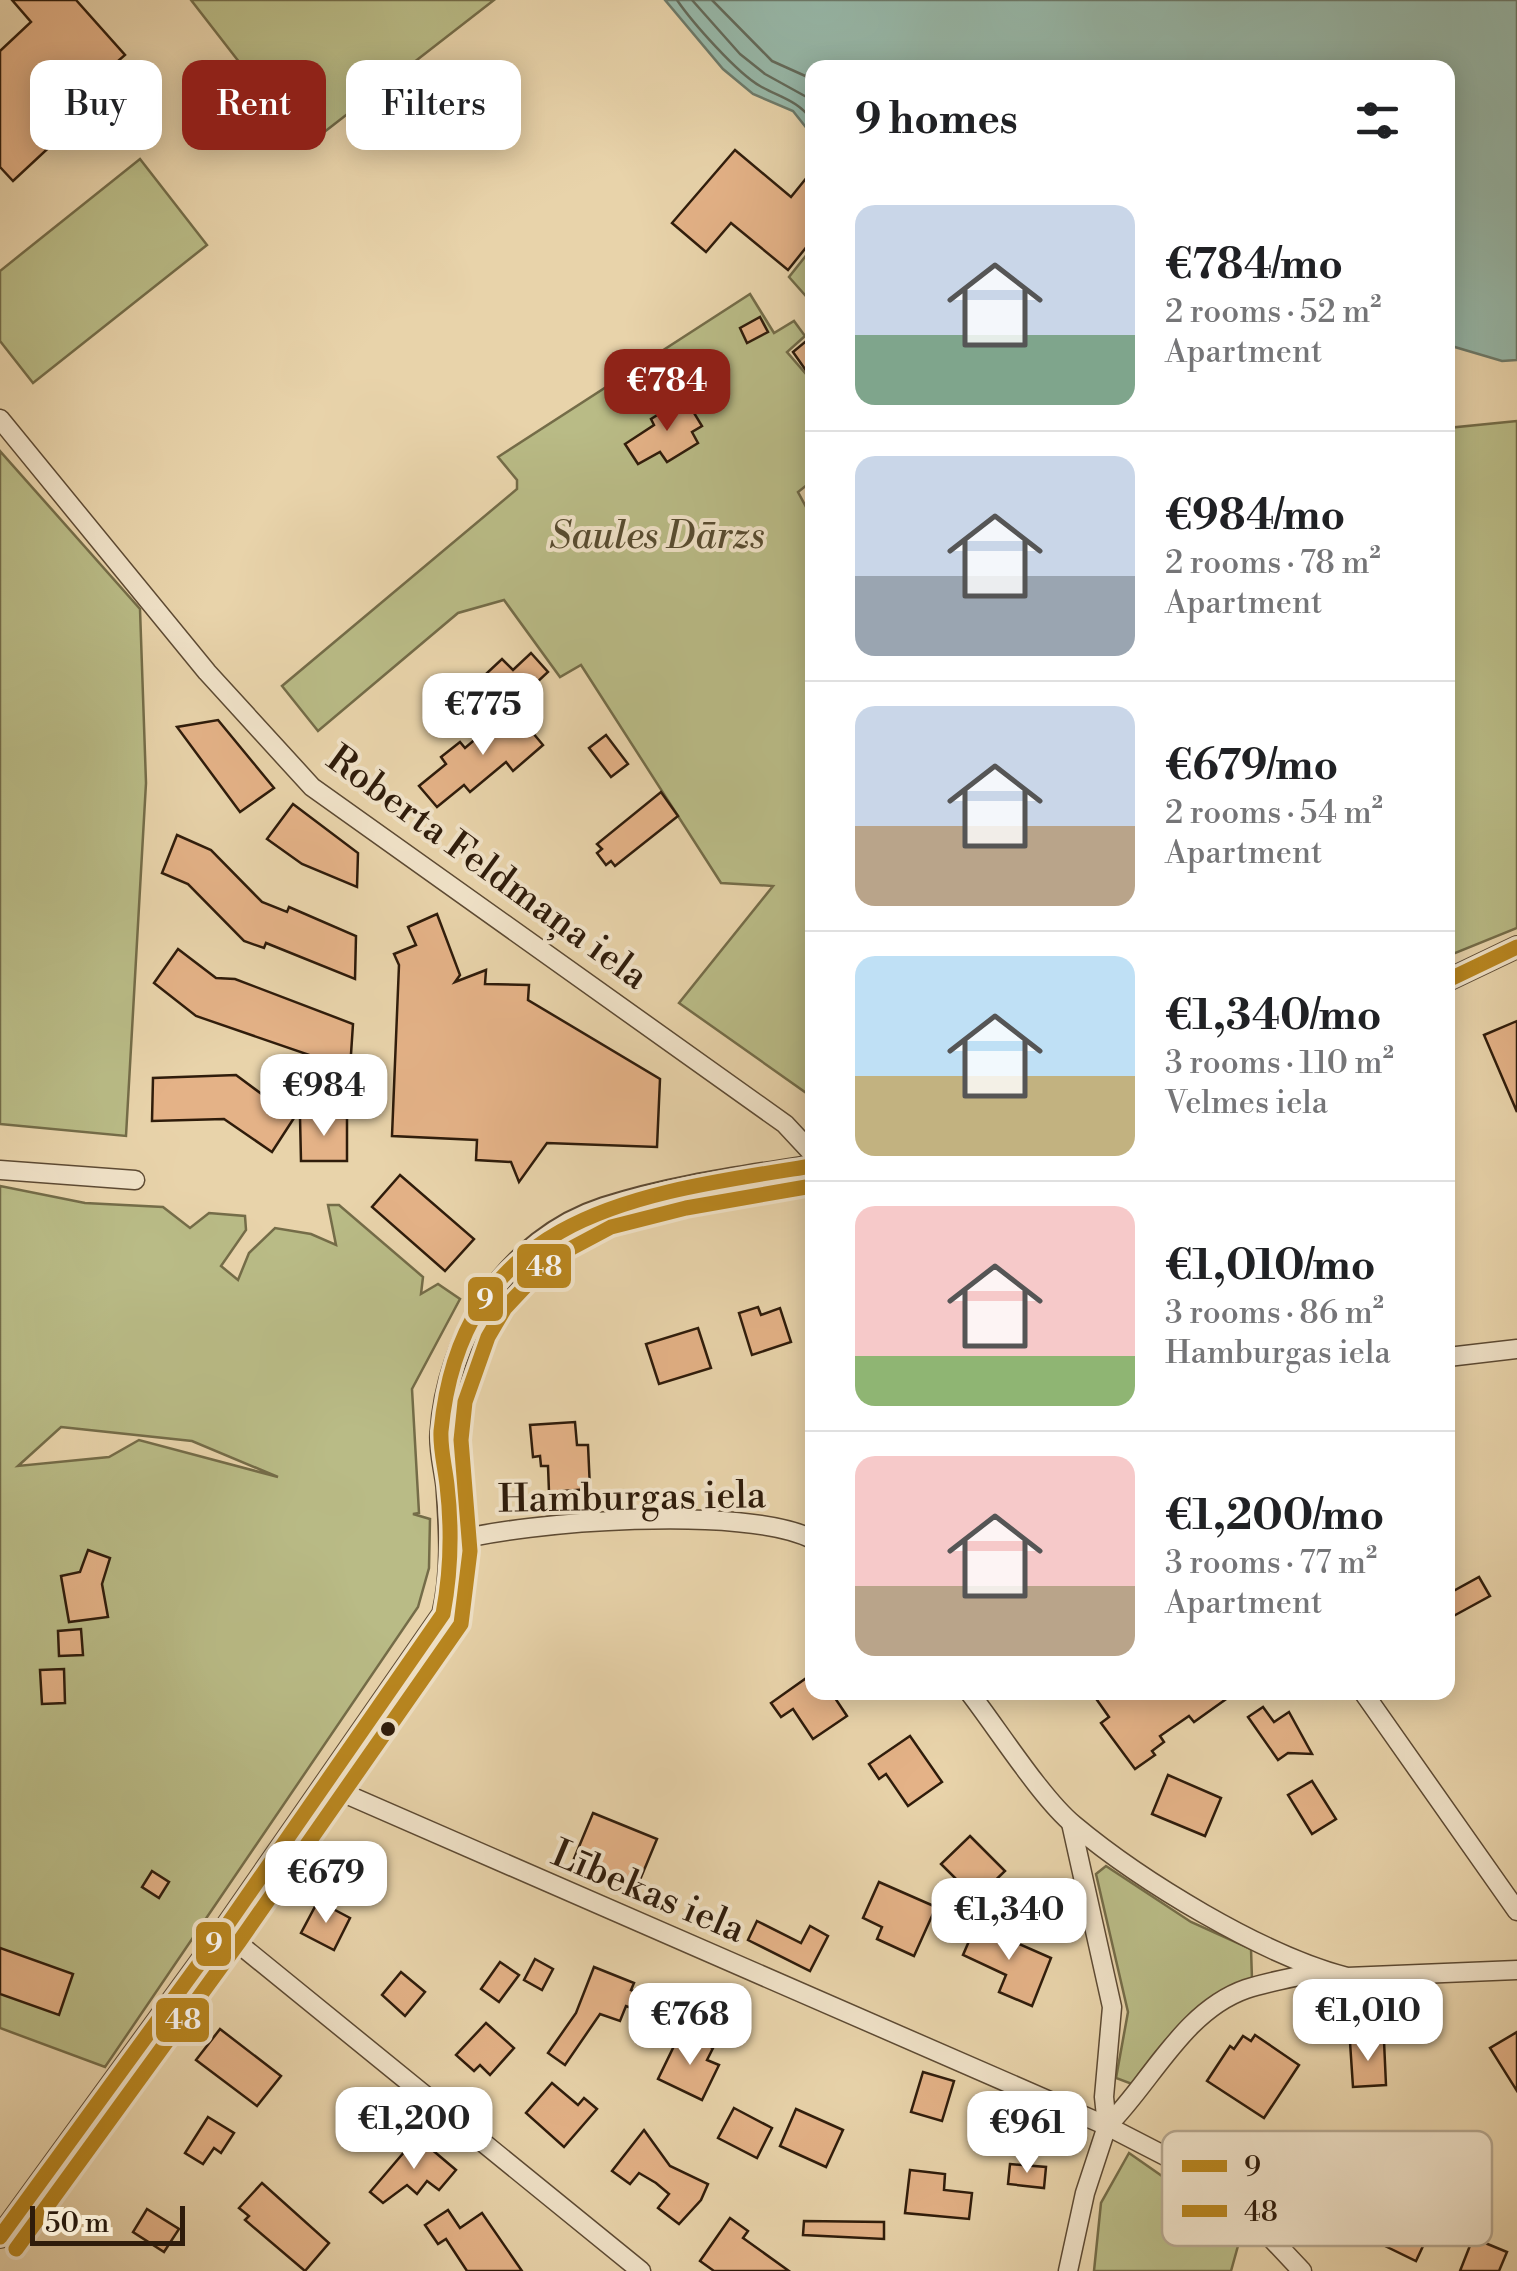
<!DOCTYPE html>
<meta charset="utf-8">
<style>
:root{--surface:#fff;--page:#f2f2f2;--text:#202124;--muted:#757577;--line:#e0e0e0;--accent:#8f2418}
body{margin:0;font-family:"Libre Bodoni",serif;background:var(--page);color:var(--text);height:100vh;display:flex;flex-direction:column;font-size:38px;white-space:nowrap}
*{box-sizing:border-box;margin:0}
p{font-size:32px;color:var(--muted)}
.icon{flex:none;width:55px;height:55px;fill:none;stroke:currentColor;stroke-width:2;stroke-linecap:round;stroke-linejoin:round}
.map{position:relative;flex:1;overflow:hidden}
.side{position:absolute;left:805px;top:60px;width:650px;height:1640px;display:flex;flex-direction:column;background:var(--surface);border-radius:20px;box-shadow:0 5px 25px #0003}
.side>*{flex:none}
.top-card{position:absolute;left:30px;top:60px;width:625px;height:90px;display:flex;gap:20px}
.scale{position:absolute;left:30px;bottom:25px;width:155px;box-sizing:border-box;padding-left:10px;border:5px solid #2f1c0b;border-top:0;font-size:28px;line-height:35px;white-space:nowrap;color:#2f1c0b;-webkit-text-stroke:8px #f0e2c8;paint-order:stroke}
.price{position:absolute;translate:-50% -85px;padding:0 22px;border-radius:20px;background:#fff;color:#222;font-size:32px;line-height:65px;filter:drop-shadow(0 2px 5px #0008)}
.price::after{content:'';position:absolute;left:50%;top:60px;width:30px;height:22px;margin-left:-15px;background:inherit;clip-path:polygon(0 0,100% 0,50% 100%)}
.price.selected{background:var(--accent);color:#fff}
ul{padding:0;list-style:none}
li{display:flex;align-items:center;gap:30px;height:250px;padding:0 50px}
li+li{border-top:2px solid var(--line)}
li span{display:grid;place-items:center;flex:none;width:280px;height:200px;border-radius:20px;color:#555}
li>.icon{margin-inline-start:auto}
span .icon{width:120px;height:120px;fill:#fffc;stroke-width:1}
li b{font-size:42px}
h2{display:flex;justify-content:space-between;align-items:center;height:120px;padding:0 50px;font-size:42px}
.tag{padding:0 35px;border-radius:20px;background:var(--surface);box-shadow:0 5px 25px #0003;font-size:35px;line-height:90px}
.tag.selected{background:var(--accent);color:#fff}
.map>svg:first-child{display:block}
.green{fill:#b9bb86;stroke:#746c48;stroke-width:2.5;fill-rule:evenodd}
.water{fill:#97b8a9;stroke:#6d7a6a;stroke-width:2.5}
.lines{fill:none;stroke-linecap:round;stroke-linejoin:round}
.shore{stroke:#636a5a;stroke-width:2.5}
.building{fill:#e4b287;stroke:#2f1c0b;stroke-width:2.5}
.minor-casing{stroke:#5d4a33;stroke-width:21}
.tertiary-casing{stroke:#5d4a33;stroke-width:24}
.minor{stroke:#f0e2c8;stroke-width:18}
.tertiary{stroke:#f0e2c8;stroke-width:20}
.bus-1-casing{stroke:#f0e2c8;stroke-width:22}
.bus-2-casing{stroke:#f0e2c8;stroke-width:22}
.bus-1{stroke:#b9861f;stroke-width:15}
.bus-2{stroke:#b9861f;stroke-width:15}
.bus-dot{fill:#2f1c0b;stroke:#f0e2c8;stroke-width:4}
.labels{text-anchor:middle;dominant-baseline:central;stroke-width:8;stroke-linejoin:round;paint-order:stroke}
.park-label{font-size:38px;font-style:italic;fill:#584c30;stroke:#f0e2c8}
.street-label{font-size:38px;fill:#2f1c0b;stroke:#f0e2c8}
.key{fill:#f0e2c8;stroke:#b6a78f;stroke-width:2.5}
.key-label{font-size:28px;fill:#2f1c0b}
.line-badge{stroke:#f0e2c8;stroke-width:4}
.badge-label{font-size:28px;text-anchor:middle;font-weight:bold;fill:#fff}
</style>
<div class="map">
<svg width="1517" height="2271" viewBox="0 0 1517 2271">
<rect width="100%" height="100%" fill="#e8d3aa"/>
<filter id="stains"><feTurbulence type="fractalNoise" baseFrequency=".002" numOctaves="4"/><feColorMatrix values="0 0 0 0 .2 0 0 0 0 .09 0 0 0 0 .02 0 0 0 .5 -.17"/></filter>
<radialGradient id="worn" r=".72"><stop offset=".6" stop-color="#630" stop-opacity="0"/><stop offset="1" stop-color="#630" stop-opacity=".3"/></radialGradient>
<!-- green -->
<g class="green">
<polygon points="191,0 494,0 305,147"/>
<polygon points="140,159 207,245 33,383 0,341 0,271"/>
<polygon points="812,248 812,303 789,277"/>
<polygon points="750,294 774,333 794,321 805,336 787,352 812,381 812,481 798,492 812,518 812,1097 679,1003 773,886 721,883 581,665 560,677 504,600 458,613 318,731 282,686 517,489 517,480 498,457"/>
<polygon points="1517,421 1517,928 1448,956 1448,428"/>
<polygon points="0,451 140,609 146,783 126,1136 0,1124"/>
<path d="M 0,1186 L 85,1203 L 163,1207 L 190,1228 L 209,1213 L 245,1216 L 246,1230 L 221,1266 L 238,1280 L 249,1253 L 275,1228 L 311,1234 L 336,1245 L 328,1205 L 339,1205 L 423,1277 L 421,1294 L 438,1284 L 460,1299 L 412,1389 L 419,1513 L 413,1514 L 430,1519 L 429,1568 L 418,1607 L 105,2067 L 0,2028 ZM 61,1427 L 192,1441 L 278,1477 L 139,1440 L 109,1457 L 18,1466 Z"/>
<path d="M 1106,1866 L 1191,1922 L 1251,1949 L 1252,1979 C 1198,2001 1164,2036 1132,2084 L 1116,2078 L 1128,2012 L 1096,1874 Z"/>
<polygon points="1129,2153 1235,2227 1241,2235 1231,2271 1094,2271 1101,2203"/>
</g>
<!-- water -->
<polygon class="water" points="665,0 1517,0 1517,360 1502,361 1448,345 1448,68 812,68 812,135 793,111 753,94 723,69"/>
<g class="lines">
<!-- shore -->
<g class="shore">
<path d="M 677,0 C 692,22 737,73 760,86 C 781,98 797,100 812,120"/>
<polyline points="692,0 740,54 765,74 812,100"/>
<polyline points="712,0 772,61 812,79"/>
</g>
</g>
<!-- building -->
<g class="building">
<polygon points="12,0 76,0 125,55 103,74 115,86 13,181 0,167 0,51 31,22"/>
<polygon points="735,150 791,197 812,171 812,240 788,270 731,223 706,252 672,223"/>
<polygon points="760,317 768,332 747,343 740,328"/>
<polygon points="805,342 812,352 812,379 793,352"/>
<polygon points="685,398 702,426 692,432 698,443 667,462 660,452 638,464 625,444 654,425 651,419"/>
<polygon points="531,653 548,672 505,712 488,693 498,684 487,673 502,659 513,670"/>
<polygon points="512,708 543,745 513,771 506,762 470,792 464,785 437,807 419,786 446,764 441,757 460,742 465,748"/>
<polygon points="218,720 274,788 240,812 177,727"/>
<polygon points="606,735 628,764 611,777 589,748"/>
<polygon points="661,792 678,816 615,866 611,861 606,865 597,853 602,849 597,844"/>
<polygon points="293,804 358,853 357,887 302,864 267,839"/>
<polygon points="177,835 211,850 262,902 287,912 289,907 356,936 355,979 266,943 264,948 244,941 188,884 162,873"/>
<polygon points="437,914 460,975 455,982 486,970 485,984 529,985 528,1000 660,1079 657,1147 547,1143 519,1182 511,1162 476,1160 477,1140 392,1136 399,965 394,954 416,945 408,927"/>
<polygon points="178,949 216,978 235,979 353,1024 350,1069 196,1016 154,983"/>
<polygon points="1517,1021 1517,1112 1484,1035"/>
<polygon points="236,1075 294,1118 272,1152 224,1119 152,1121 153,1078"/>
<polygon points="300,1117 347,1118 347,1161 301,1161"/>
<polygon points="400,1175 474,1239 445,1271 372,1207"/>
<polygon points="758,1307 761,1315 780,1308 791,1342 752,1355 739,1313"/>
<polygon points="698,1328 711,1368 659,1384 646,1344"/>
<polygon points="575,1422 577,1445 588,1445 590,1489 549,1492 548,1466 541,1466 540,1456 533,1457 530,1425"/>
<polygon points="88,1550 110,1558 102,1584 108,1617 69,1622 61,1576 80,1572"/>
<polygon points="1479,1577 1490,1596 1448,1619 1448,1594"/>
<polygon points="81,1629 83,1655 59,1656 58,1631"/>
<polygon points="64,1669 65,1703 42,1704 40,1670"/>
<polygon points="812,1674 812,1692 831,1692 847,1716 813,1739 793,1709 781,1717 771,1703"/>
<polygon points="1107,1692 1236,1692 1194,1722 1189,1716 1160,1736 1164,1742 1152,1751 1155,1755 1135,1769 1101,1723 1109,1717 1097,1700"/>
<polygon points="1263,1707 1274,1722 1289,1712 1312,1754 1288,1753 1278,1760 1248,1717"/>
<polygon points="910,1736 942,1782 908,1806 886,1774 879,1779 869,1764"/>
<polygon points="1168,1775 1221,1798 1205,1836 1152,1814"/>
<polygon points="1312,1781 1336,1819 1312,1834 1288,1795"/>
<polygon points="593,1813 657,1839 637,1887 573,1861"/>
<polygon points="970,1836 1005,1871 976,1899 941,1864"/>
<polygon points="152,1871 169,1882 159,1898 142,1887"/>
<polygon points="879,1882 936,1907 914,1956 877,1939 882,1927 863,1918"/>
<polygon points="318,1901 350,1918 334,1950 301,1933"/>
<polygon points="757,1921 801,1943 810,1926 828,1936 810,1971 748,1940"/>
<polygon points="976,1925 1051,1958 1032,2006 999,1992 1006,1975 963,1955"/>
<polygon points="0,1948 73,1974 59,2015 0,1994"/>
<polygon points="535,1959 553,1969 542,1990 524,1980"/>
<polygon points="500,1962 519,1975 499,2002 481,1989"/>
<polygon points="594,1967 634,1983 631,1990 640,1994 634,2009 626,2006 620,2021 600,2014 565,2065 548,2053 576,2013"/>
<polygon points="401,1972 425,1992 405,2016 382,1995"/>
<polygon points="486,2023 514,2048 490,2075 480,2065 474,2071 456,2055"/>
<polygon points="220,2029 281,2076 257,2106 196,2060"/>
<polygon points="1517,2032 1517,2091 1490,2048"/>
<polygon points="1255,2035 1299,2065 1264,2118 1207,2081 1230,2046 1234,2049 1243,2036 1251,2041"/>
<polygon points="689,2037 713,2048 707,2060 719,2065 702,2100 658,2079 675,2044 684,2048"/>
<polygon points="1384,2041 1386,2085 1353,2087 1350,2042"/>
<polygon points="923,2072 954,2081 942,2121 911,2112"/>
<polygon points="552,2083 578,2105 584,2098 597,2109 564,2147 526,2113"/>
<polygon points="734,2108 772,2128 757,2158 718,2138"/>
<polygon points="796,2109 843,2130 826,2167 780,2146"/>
<polygon points="208,2117 234,2133 221,2153 214,2148 203,2164 185,2153"/>
<polygon points="644,2130 670,2166 708,2184 701,2200 679,2224 658,2208 669,2194 656,2183 639,2173 630,2184 612,2171"/>
<polygon points="417,2137 456,2170 439,2190 427,2181 417,2194 407,2185 383,2203 370,2192"/>
<polygon points="1010,2164 1046,2167 1044,2188 1008,2184"/>
<polygon points="910,2170 945,2174 944,2190 972,2193 969,2219 905,2213"/>
<polygon points="262,2183 329,2243 305,2271 245,2220 249,2216 239,2208"/>
<polygon points="147,2209 179,2229 164,2252 133,2232"/>
<polygon points="448,2210 460,2228 482,2213 522,2271 467,2271 446,2239 438,2244 425,2225"/>
<polygon points="1396,2214 1430,2231 1416,2261 1381,2244"/>
<polygon points="730,2218 748,2231 743,2238 789,2271 714,2271 700,2261"/>
<polygon points="804,2221 884,2222 884,2239 803,2235"/>
<polygon points="1473,2238 1507,2252 1499,2271 1460,2271"/>
</g>
<g class="lines">
<defs>
<g id="minor">
<polyline points="0,419 207,672 312,787 785,1124 812,1153"/>
<polyline points="0,1170 135,1180"/>
<polyline points="1448,1357 1517,1349"/>
<path d="M 451,1542 C 525,1521 746,1505 812,1539"/>
<path d="M 969,1692 C 997,1728 1042,1799 1074,1825 C 1141,1881 1262,1955 1347,1977 L 1517,1970"/>
<polyline points="1363,1692 1517,1911"/>
<polyline points="325,1785 1107,2126 1173,2160 1239,2204 1302,2271"/>
<polyline points="223,1931 641,2271"/>
<path d="M 1107,2126 C 1151,2083 1183,2011 1246,1989 C 1270,1981 1297,1977 1322,1971"/>
<polyline points="1068,2271 1085,2193 1107,2126 1104,2097 1112,2007 1071,1823"/>
</g>
<g id="tertiary">
<polyline points="1448,980 1517,947"/>
<path d="M 0,2237 L 223,1931 L 443,1614 C 453,1571 450,1530 447,1486 C 445,1469 440,1451 441,1434 C 447,1337 508,1239 604,1208 C 672,1186 743,1177 812,1166"/>
</g>
</defs>
<!-- minor casing -->
<use href="#minor" class="minor-casing"/>
<!-- tertiary casing -->
<use href="#tertiary" class="tertiary-casing"/>
<!-- minor -->
<use href="#minor" class="minor"/>
<!-- tertiary -->
<use href="#tertiary" class="tertiary"/>
<defs>
<g id="bus-1">
<polyline points="1448,980 1517,947"/>
<path d="M 0,2237 L 223,1931 L 443,1614 C 451,1572 452,1528 447,1485 C 445,1467 440,1449 441,1431 C 462,1213 636,1194 812,1166"/>
</g>
<polyline id="bus-2" points="16,2249 239,1942 461,1624 470,1551 461,1440 465,1402 488,1337 505,1308 551,1259 611,1227 686,1208 812,1186"/>
</defs>
<!-- bus-1 casing -->
<use href="#bus-1" class="bus-1-casing"/>
<!-- bus-2 casing -->
<use href="#bus-2" class="bus-2-casing"/>
<!-- bus-1 -->
<use href="#bus-1" class="bus-1"/>
<!-- bus-2 -->
<use href="#bus-2" class="bus-2"/>
</g>
<!-- markers -->
<circle class="bus-dot" cx="388" cy="1729" r="9"/>
<g class="labels">
<!-- park labels -->
<g class="park-label">
<text x="657" y="536">Saules Dārzs</text>
</g>
<!-- street labels -->
<g class="street-label">
<text transform="translate(487 868) rotate(36)">Roberta Feldmaņa iela</text>
<text transform="translate(632 1498) rotate(-1)">Hamburgas iela</text>
<text transform="translate(648 1892) rotate(23)">Lībekas iela</text>
</g>
</g>
<!-- legend -->
<rect x="1162" y="2131" width="330" height="115" rx="15" class="key"/>
<rect x="1182" y="2160" width="45" height="12" fill="#b9861f"/>
<rect x="1182" y="2205" width="45" height="12" fill="#b9861f"/>
<g class="key-label">
<text x="1244" y="2176">9</text>
<text x="1244" y="2221">48</text>
</g>
<g class="line-badge">
<rect x="515" y="1242" width="58" height="48" rx="10" fill="#b9861f"/>
<rect x="466" y="1275" width="39" height="48" rx="10" fill="#b9861f"/>
<rect x="194" y="1920" width="39" height="48" rx="10" fill="#b9861f"/>
<rect x="154" y="1996" width="57" height="48" rx="10" fill="#b9861f"/>
</g>
<g class="badge-label">
<text x="544" y="1276">48</text>
<text x="485" y="1309">9</text>
<text x="214" y="1953">9</text>
<text x="183" y="2029">48</text>
</g>
<rect width="100%" height="100%" filter="url(#stains)"/>
<rect width="100%" height="100%" fill="url(#worn)"/>
</svg>
<div class="scale">50 m</div>
<b class="price selected" style="left:667px;top:434px">€784</b>
<b class="price" style="left:483px;top:758px">€775</b>
<b class="price" style="left:324px;top:1139px">€984</b>
<b class="price" style="left:326px;top:1926px">€679</b>
<b class="price" style="left:1009px;top:1963px">€1,340</b>
<b class="price" style="left:1368px;top:2064px">€1,010</b>
<b class="price" style="left:690px;top:2068px">€768</b>
<b class="price" style="left:414px;top:2172px">€1,200</b>
<b class="price" style="left:1027px;top:2176px">€961</b>
<div class="top-card">
<a class="tag">Buy</a>
<a class="tag selected">Rent</a>
<a class="tag">Filters</a>
</div>
<section class="side">
<h2>9 homes<svg class="icon" aria-label="filters" viewBox="0 0 24 24"><path d="M4 7h16M4 17h16"/><circle cx="9" cy="7" r="2"/><circle cx="15" cy="17" r="2"/></svg></h2>
<ul>
<li><span style="background:linear-gradient(#c9d6e8 65%,#7fa58c 0)"><svg class="icon" aria-label="home" viewBox="0 0 24 24"><path d="M3 11l9-7 9 7M6 9v11h12V9"/></svg></span><div><b>€784/mo</b><p>2 rooms · 52 m²</p><p>Apartment</p></div></li>
<li><span style="background:linear-gradient(#c9d6e8 60%,#9aa5b1 0)"><svg class="icon" aria-label="home" viewBox="0 0 24 24"><path d="M3 11l9-7 9 7M6 9v11h12V9"/></svg></span><div><b>€984/mo</b><p>2 rooms · 78 m²</p><p>Apartment</p></div></li>
<li><span style="background:linear-gradient(#c9d6e8 60%,#b9a48a 0)"><svg class="icon" aria-label="home" viewBox="0 0 24 24"><path d="M3 11l9-7 9 7M6 9v11h12V9"/></svg></span><div><b>€679/mo</b><p>2 rooms · 54 m²</p><p>Apartment</p></div></li>
<li><span style="background:linear-gradient(#bfe0f5 60%,#c2b280 0)"><svg class="icon" aria-label="home" viewBox="0 0 24 24"><path d="M3 11l9-7 9 7M6 9v11h12V9"/></svg></span><div><b>€1,340/mo</b><p>3 rooms · 110 m²</p><p>Velmes iela</p></div></li>
<li><span style="background:linear-gradient(#f6c9c9 75%,#8fb573 0)"><svg class="icon" aria-label="home" viewBox="0 0 24 24"><path d="M3 11l9-7 9 7M6 9v11h12V9"/></svg></span><div><b>€1,010/mo</b><p>3 rooms · 86 m²</p><p>Hamburgas iela</p></div></li>
<li><span style="background:linear-gradient(#f6c9c9 65%,#b9a48a 0)"><svg class="icon" aria-label="home" viewBox="0 0 24 24"><path d="M3 11l9-7 9 7M6 9v11h12V9"/></svg></span><div><b>€1,200/mo</b><p>3 rooms · 77 m²</p><p>Apartment</p></div></li>
</ul>
</section>
</div>
